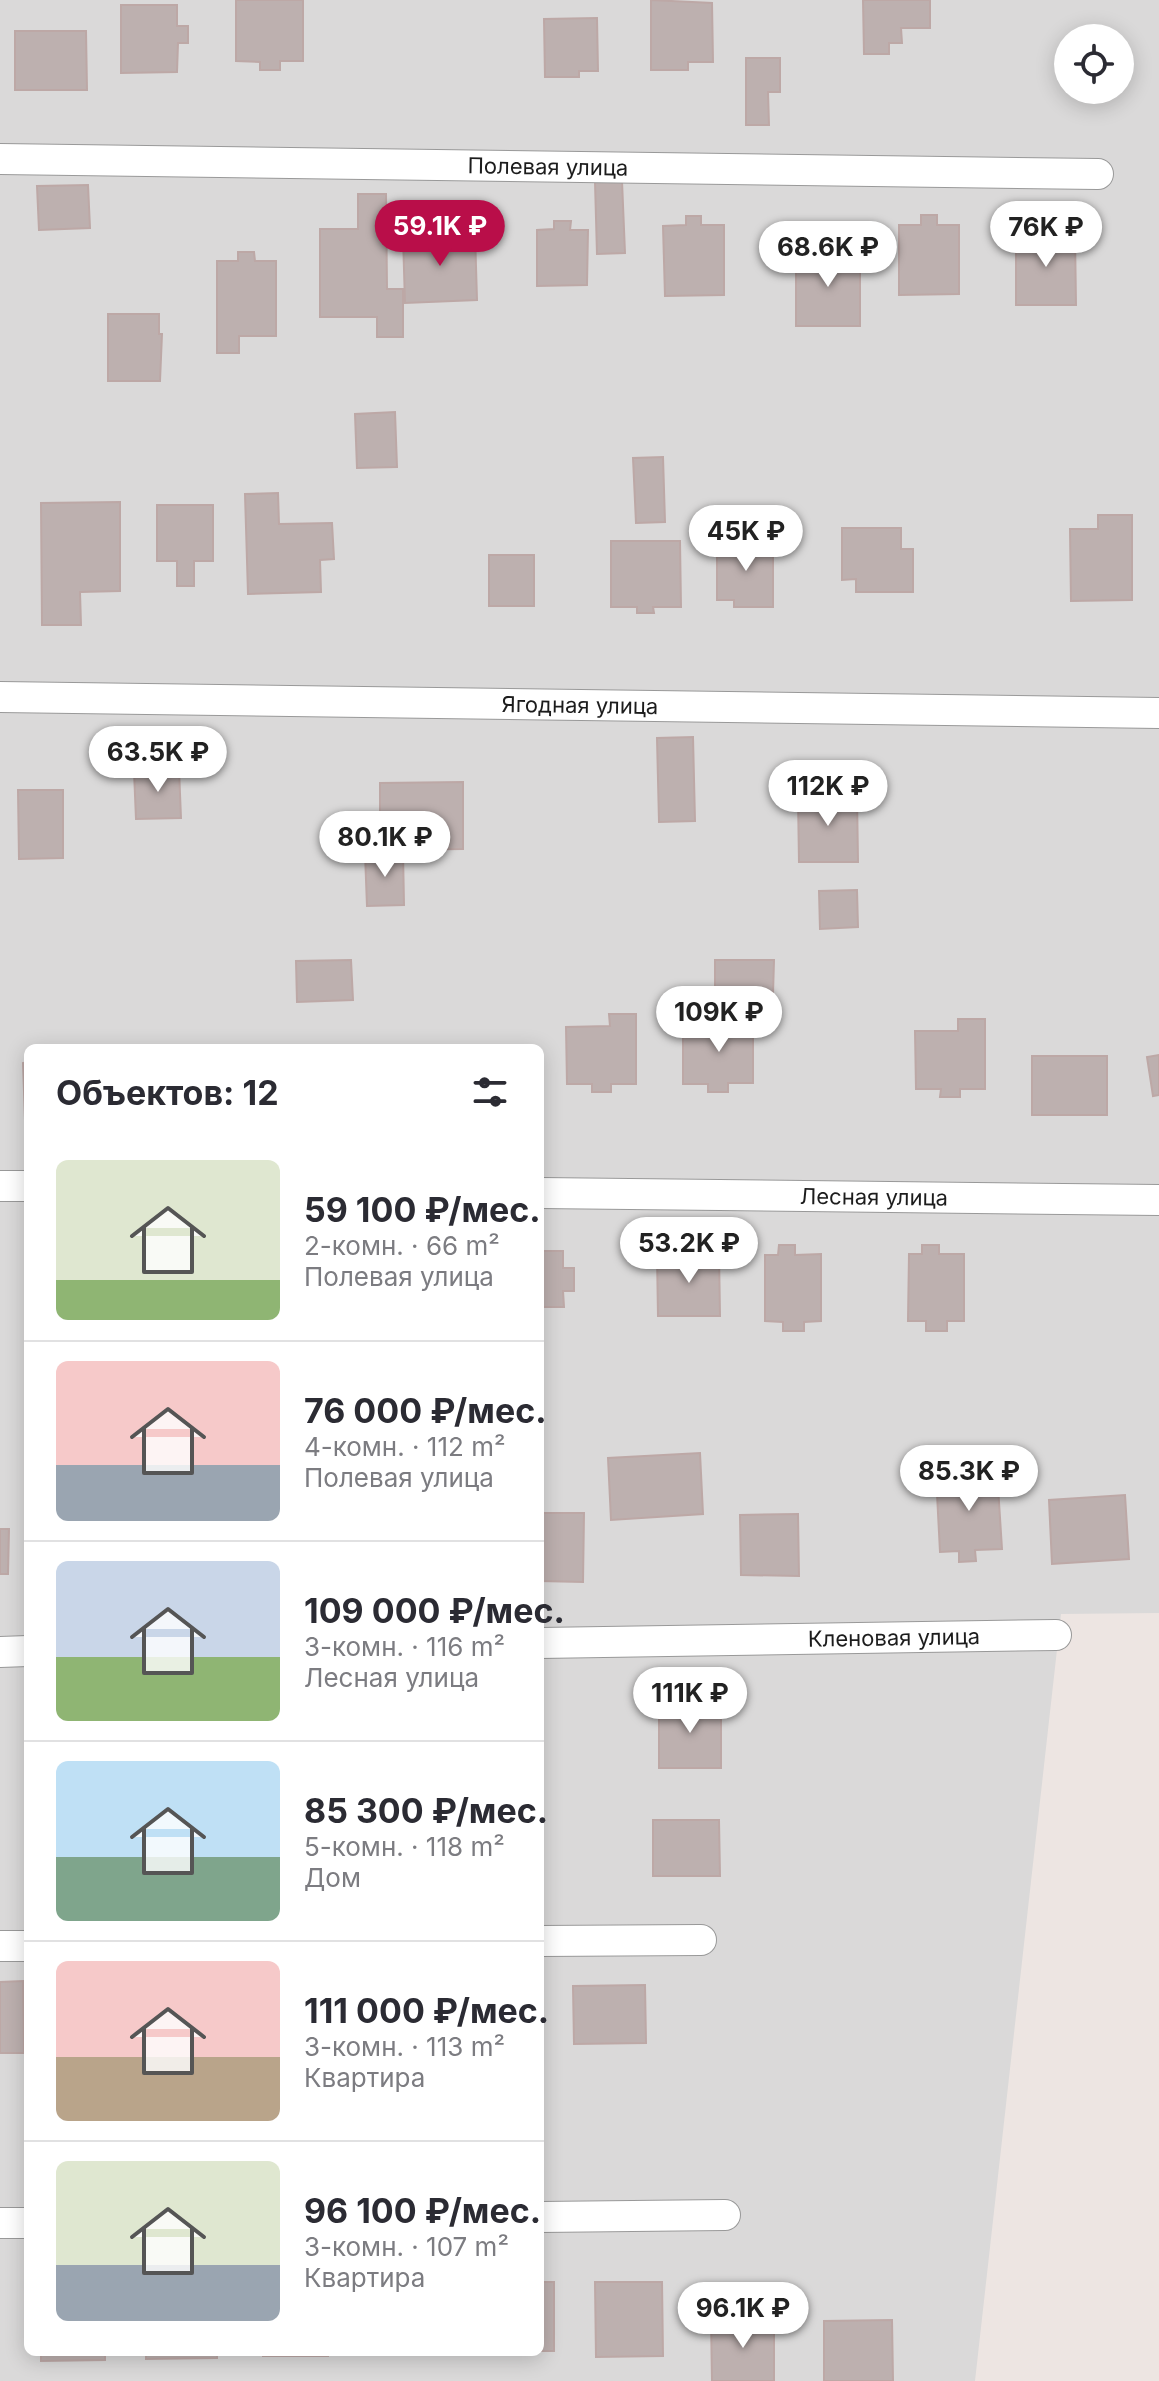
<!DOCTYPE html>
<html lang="ru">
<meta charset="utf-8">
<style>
:root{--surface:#fff;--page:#f7f7f7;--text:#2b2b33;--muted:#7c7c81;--line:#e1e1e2;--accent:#b90e49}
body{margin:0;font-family:Inter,sans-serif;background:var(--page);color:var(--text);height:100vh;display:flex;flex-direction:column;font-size:30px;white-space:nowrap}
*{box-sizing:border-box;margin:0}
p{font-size:26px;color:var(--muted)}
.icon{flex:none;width:44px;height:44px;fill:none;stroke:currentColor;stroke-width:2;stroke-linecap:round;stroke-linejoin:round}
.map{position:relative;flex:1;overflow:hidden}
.sheet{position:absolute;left:24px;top:1044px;width:520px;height:1312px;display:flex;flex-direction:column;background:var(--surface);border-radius:12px;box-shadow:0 4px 20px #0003}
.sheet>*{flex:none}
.fabs{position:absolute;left:1054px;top:24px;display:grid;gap:16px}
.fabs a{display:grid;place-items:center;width:80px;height:80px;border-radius:50%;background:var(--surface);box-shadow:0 4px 20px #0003;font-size:40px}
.price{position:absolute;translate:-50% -68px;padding:0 18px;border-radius:28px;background:#fff;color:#222;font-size:26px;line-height:52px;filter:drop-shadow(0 2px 4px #0008)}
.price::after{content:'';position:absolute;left:50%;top:48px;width:24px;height:18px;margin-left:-12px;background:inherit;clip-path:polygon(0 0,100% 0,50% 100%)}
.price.current{background:var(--accent);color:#fff}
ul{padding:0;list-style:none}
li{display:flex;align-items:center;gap:24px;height:200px;padding:0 32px}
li+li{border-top:2px solid var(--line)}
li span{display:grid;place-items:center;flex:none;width:224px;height:160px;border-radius:12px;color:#555}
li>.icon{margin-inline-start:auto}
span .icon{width:96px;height:96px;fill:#fffc;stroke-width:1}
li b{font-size:34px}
h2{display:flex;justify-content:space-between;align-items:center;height:96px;padding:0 32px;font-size:34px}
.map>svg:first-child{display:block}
.residential{fill:#dad9d9;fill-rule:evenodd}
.building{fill:#bdb0af;stroke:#bda8a6;stroke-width:2}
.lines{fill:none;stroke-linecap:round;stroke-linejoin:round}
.minor-casing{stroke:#999;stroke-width:32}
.minor{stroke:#fff;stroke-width:30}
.labels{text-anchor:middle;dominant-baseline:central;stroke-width:6;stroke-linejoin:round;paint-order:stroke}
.street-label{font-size:22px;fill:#1c1c1c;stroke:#fff}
</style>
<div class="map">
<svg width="1159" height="2381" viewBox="0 0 1159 2381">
<rect width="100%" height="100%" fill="#ede5e2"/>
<!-- residential -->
<path class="residential" d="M 0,0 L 1159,0 L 1159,1613 L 1061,1614 L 975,2381 L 0,2381 ZM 1068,38 L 1120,38 L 1120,90 L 1068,90 ZM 28,1048 L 540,1048 L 540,2352 L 28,2352 Z"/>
<!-- building -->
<g class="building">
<polygon points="236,0 303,0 303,61 280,61 280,70 260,70 260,62 236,61"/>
<polygon points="651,0 712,3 713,62 688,62 688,70 651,70"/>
<polygon points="863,0 930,0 930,28 901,28 902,43 889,43 889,54 864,54"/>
<polygon points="121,5 177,5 177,26 188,26 188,43 178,43 177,72 121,73"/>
<polygon points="597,18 598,71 579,71 579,77 545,77 544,19"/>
<polygon points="15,31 86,31 87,90 15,90"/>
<polygon points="746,58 780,58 780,92 768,92 769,125 746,125"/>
<polygon points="622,181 625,253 597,254 595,182"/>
<polygon points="88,185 90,228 39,230 37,186"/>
<polygon points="358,194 386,194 387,289 403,289 403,337 377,337 377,317 320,317 320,229 358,229"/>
<polygon points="921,215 937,215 937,225 959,225 959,294 899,295 899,225 921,225"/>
<polygon points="686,216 701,216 701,225 724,225 724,295 665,296 663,226 686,225"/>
<polygon points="554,221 571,221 570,230 588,230 587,285 537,286 537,230 554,229"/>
<polygon points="1037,226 1053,226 1053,235 1075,235 1076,305 1016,305 1016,236 1038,235"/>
<polygon points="475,233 477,300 405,303 403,236"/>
<polygon points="818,245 838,245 838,256 860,256 860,326 796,326 796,256 818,256"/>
<polygon points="238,252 254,252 255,261 276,261 276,336 239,336 239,353 217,353 217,261 238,261"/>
<polygon points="108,314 159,314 159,334 162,334 160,381 108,381"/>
<polygon points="395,412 397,467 357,468 355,414"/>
<polygon points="663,457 665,522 636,523 633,458"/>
<polygon points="278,493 279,524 332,523 334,559 320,560 321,592 248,594 245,494"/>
<polygon points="120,502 120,591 80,592 81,625 42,625 41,503"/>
<polygon points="157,505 213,505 213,561 194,561 194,586 177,586 177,561 157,561"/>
<polygon points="1098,515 1132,515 1132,600 1071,601 1070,529 1098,529"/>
<polygon points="842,528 901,528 901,549 913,549 913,592 856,592 856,579 842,580"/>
<polygon points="611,541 680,541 681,607 653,607 654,613 637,613 637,607 611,607"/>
<polygon points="717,541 773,541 773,607 734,607 734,600 717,600"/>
<rect x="489" y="555" width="45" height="51"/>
<polygon points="693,737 695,821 659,822 657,738"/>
<polygon points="179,769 181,818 136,819 134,771"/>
<polygon points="463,782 463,849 380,850 380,783"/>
<polygon points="836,786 835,797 857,796 858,862 799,862 798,797 819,797 819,787"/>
<polygon points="18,790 63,790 63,858 19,859"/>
<polygon points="403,852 404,905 367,906 365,853"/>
<polygon points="857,890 858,927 820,929 819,891"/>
<polygon points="351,960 353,1000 297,1002 296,961"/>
<polygon points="715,960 774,960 773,994 715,994"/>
<polygon points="609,1014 636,1014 636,1084 611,1084 611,1092 592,1092 592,1084 567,1084 566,1027 610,1026"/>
<polygon points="726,1014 753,1014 753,1083 728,1083 728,1092 708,1092 708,1084 683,1084 683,1026 726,1026"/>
<polygon points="958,1019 985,1019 985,1089 960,1089 960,1097 940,1097 941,1089 916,1089 915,1031 958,1031"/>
<polygon points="1159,1055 1159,1095 1153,1096 1147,1057"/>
<rect x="1032" y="1056" width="75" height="59"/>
<polygon points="28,1062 28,1119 25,1120 23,1063"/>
<polygon points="779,1245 795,1245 795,1255 821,1254 821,1321 804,1322 804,1331 783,1331 783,1322 765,1321 765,1255 778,1255"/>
<polygon points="922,1245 939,1245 939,1254 964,1254 964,1321 947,1321 947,1331 926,1331 926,1321 908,1321 909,1254 922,1254"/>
<polygon points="540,1251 563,1251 563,1268 574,1268 574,1291 563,1291 564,1307 540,1307"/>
<polygon points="719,1254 720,1316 658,1316 657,1255"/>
<polygon points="700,1453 703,1514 611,1520 608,1458"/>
<polygon points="997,1471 1002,1549 975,1550 976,1561 959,1562 959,1551 940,1552 936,1474"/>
<polygon points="1125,1495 1129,1559 1052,1564 1049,1500"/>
<polygon points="540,1513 584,1513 583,1582 540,1581"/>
<polygon points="798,1514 799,1576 741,1575 740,1515"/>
<polygon points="0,1529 9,1529 8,1574 0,1574"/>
<polygon points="659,1702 684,1702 684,1707 695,1707 696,1702 721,1702 721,1768 659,1768"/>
<polygon points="653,1820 719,1820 720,1876 653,1876"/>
<polygon points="23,1981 24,2053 0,2053 0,1982"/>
<polygon points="645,1985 646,2043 574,2044 573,1986"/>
<rect x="540" y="2282" width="14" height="69"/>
<polygon points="595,2282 662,2282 663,2356 596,2357"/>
<polygon points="774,2318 774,2381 712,2381 711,2319"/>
<polygon points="892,2320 893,2381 824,2381 824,2321"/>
<polygon points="41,2352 105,2352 105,2360 41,2361"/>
<polygon points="146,2352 217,2352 217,2358 146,2359"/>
<rect x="263" y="2352" width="65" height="4"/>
</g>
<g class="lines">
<defs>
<g id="minor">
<path id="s1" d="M 0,159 L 1098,174"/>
<path id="s2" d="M 0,697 L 1159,713"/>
<polyline points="0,1186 28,1186"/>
<path id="s3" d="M 540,1193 L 1159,1200"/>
<path id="s4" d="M 540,1643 L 1056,1635"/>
<polyline points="0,1652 28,1651"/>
<polyline points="540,1941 701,1940"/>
<polyline points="0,1946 28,1946"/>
<polyline points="540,2217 725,2215"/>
<polyline points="0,2223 28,2223"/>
</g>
</defs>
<!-- minor casing -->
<use href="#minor" class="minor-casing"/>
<!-- minor -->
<use href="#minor" class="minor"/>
</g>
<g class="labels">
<!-- street labels -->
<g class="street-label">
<text stroke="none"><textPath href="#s1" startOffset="548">Полевая улица</textPath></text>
<text stroke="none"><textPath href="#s2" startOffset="580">Ягодная улица</textPath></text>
<text stroke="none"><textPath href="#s3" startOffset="334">Лесная улица</textPath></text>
<text stroke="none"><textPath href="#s4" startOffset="354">Кленовая улица</textPath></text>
</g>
</g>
</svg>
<div class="fabs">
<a><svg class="icon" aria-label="locate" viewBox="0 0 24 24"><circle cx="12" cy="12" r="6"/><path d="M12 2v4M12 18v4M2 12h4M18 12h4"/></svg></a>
</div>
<b class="price current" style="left:440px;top:268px">59.1K ₽</b>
<b class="price" style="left:1046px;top:269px">76K ₽</b>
<b class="price" style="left:828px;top:289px">68.6K ₽</b>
<b class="price" style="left:746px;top:573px">45K ₽</b>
<b class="price" style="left:158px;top:794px">63.5K ₽</b>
<b class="price" style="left:828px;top:828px">112K ₽</b>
<b class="price" style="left:385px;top:879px">80.1K ₽</b>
<b class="price" style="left:719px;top:1054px">109K ₽</b>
<b class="price" style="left:689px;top:1285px">53.2K ₽</b>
<b class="price" style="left:969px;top:1513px">85.3K ₽</b>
<b class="price" style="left:690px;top:1735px">111K ₽</b>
<b class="price" style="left:743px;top:2350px">96.1K ₽</b>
<section class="sheet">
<h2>Объектов: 12<svg class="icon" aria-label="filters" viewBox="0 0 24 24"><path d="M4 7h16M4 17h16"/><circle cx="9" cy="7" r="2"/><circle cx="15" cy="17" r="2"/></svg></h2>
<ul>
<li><span style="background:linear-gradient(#dfe7d0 75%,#8fb573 0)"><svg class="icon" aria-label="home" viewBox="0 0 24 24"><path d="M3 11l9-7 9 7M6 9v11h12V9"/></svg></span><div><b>59 100 ₽/мес.</b><p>2-комн. · 66 m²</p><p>Полевая улица</p></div></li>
<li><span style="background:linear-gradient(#f6c9c9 65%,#9aa5b1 0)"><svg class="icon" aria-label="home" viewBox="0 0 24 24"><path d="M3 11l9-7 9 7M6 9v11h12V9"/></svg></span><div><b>76 000 ₽/мес.</b><p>4-комн. · 112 m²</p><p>Полевая улица</p></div></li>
<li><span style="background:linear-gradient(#c9d6e8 60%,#8fb573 0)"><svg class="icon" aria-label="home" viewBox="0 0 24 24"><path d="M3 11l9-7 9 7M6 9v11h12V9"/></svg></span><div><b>109 000 ₽/мес.</b><p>3-комн. · 116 m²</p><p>Лесная улица</p></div></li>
<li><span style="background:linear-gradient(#bfe0f5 60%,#7fa58c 0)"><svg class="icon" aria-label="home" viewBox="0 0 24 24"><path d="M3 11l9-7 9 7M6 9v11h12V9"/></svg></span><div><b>85 300 ₽/мес.</b><p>5-комн. · 118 m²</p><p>Дом</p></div></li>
<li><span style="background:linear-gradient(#f6c9c9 60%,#b9a48a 0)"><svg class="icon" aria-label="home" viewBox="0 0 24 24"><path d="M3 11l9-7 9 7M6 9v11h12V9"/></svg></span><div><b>111 000 ₽/мес.</b><p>3-комн. · 113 m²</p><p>Квартира</p></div></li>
<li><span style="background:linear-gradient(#dfe7d0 65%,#9aa5b1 0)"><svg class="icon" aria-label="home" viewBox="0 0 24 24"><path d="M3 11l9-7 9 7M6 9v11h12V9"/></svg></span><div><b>96 100 ₽/мес.</b><p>3-комн. · 107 m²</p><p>Квартира</p></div></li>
</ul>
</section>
</div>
